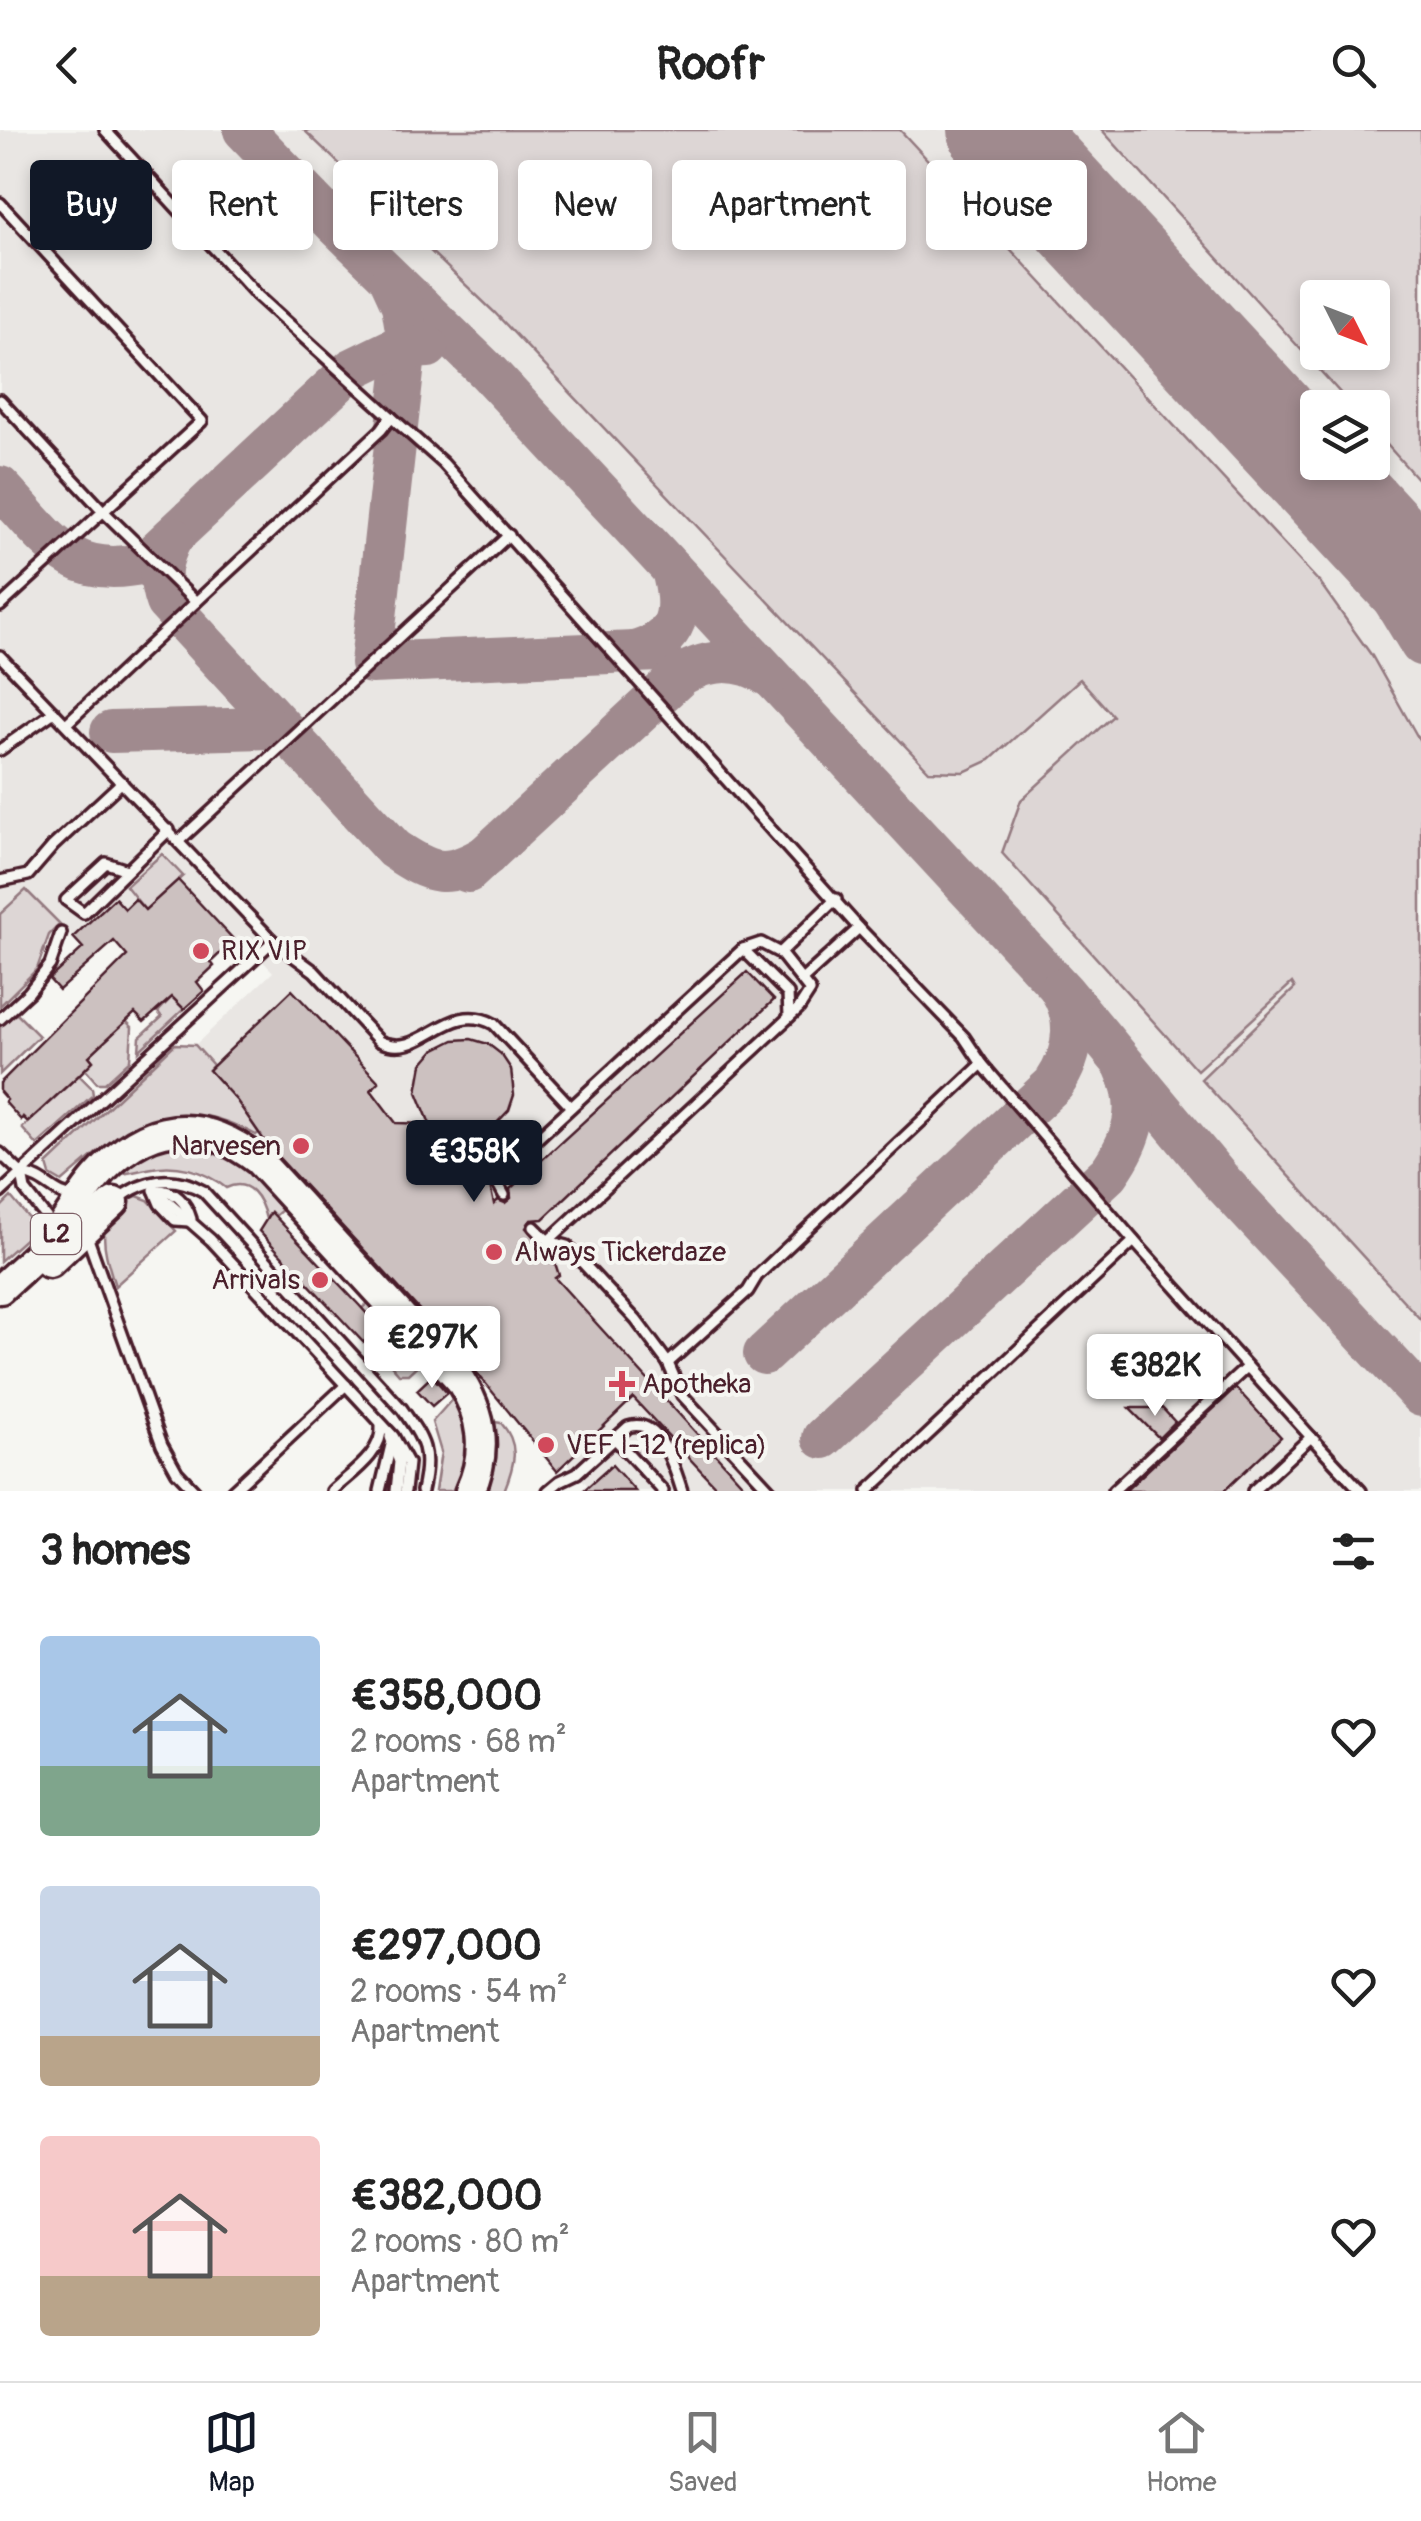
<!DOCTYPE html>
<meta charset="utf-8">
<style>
:root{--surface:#fff;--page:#f2f2f2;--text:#222;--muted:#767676;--line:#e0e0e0;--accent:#111827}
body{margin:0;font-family:Pangolin,sans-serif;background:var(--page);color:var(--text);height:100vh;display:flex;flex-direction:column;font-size:38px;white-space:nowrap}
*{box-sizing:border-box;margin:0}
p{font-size:32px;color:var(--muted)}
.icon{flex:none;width:55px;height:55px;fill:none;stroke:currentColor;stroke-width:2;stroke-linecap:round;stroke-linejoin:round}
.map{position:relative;height:1361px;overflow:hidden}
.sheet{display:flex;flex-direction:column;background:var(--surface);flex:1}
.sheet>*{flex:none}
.banner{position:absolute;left:30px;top:30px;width:1362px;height:90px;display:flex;gap:20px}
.needle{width:65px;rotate:132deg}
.tools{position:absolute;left:1300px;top:150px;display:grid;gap:20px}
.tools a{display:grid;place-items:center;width:90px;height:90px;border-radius:10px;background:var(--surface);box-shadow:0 5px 15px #0003;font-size:50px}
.price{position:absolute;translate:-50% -85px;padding:0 22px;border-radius:10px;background:#fff;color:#222;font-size:32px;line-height:65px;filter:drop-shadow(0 2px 5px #0008)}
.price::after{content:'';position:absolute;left:50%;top:60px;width:30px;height:22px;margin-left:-15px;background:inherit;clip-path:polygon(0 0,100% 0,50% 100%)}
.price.active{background:var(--accent);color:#fff}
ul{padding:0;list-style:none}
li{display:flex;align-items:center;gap:30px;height:250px;padding:0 40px}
li span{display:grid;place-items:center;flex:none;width:280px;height:200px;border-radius:10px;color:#555}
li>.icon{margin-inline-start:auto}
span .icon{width:120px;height:120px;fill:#fffc;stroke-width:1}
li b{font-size:42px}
h2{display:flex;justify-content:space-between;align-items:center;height:120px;padding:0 40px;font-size:42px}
.tag{padding:0 35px;border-radius:10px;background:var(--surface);box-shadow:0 5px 15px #0003;font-size:35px;line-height:90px}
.tag.active{background:var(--accent);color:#fff}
header{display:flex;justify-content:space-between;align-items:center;height:130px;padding:0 40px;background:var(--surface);font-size:45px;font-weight:700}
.menu{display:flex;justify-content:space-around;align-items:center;height:140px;border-top:2px solid var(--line);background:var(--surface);font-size:28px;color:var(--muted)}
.menu a{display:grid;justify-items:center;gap:5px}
.menu .active{color:var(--accent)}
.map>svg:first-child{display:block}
.built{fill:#e9e6e3;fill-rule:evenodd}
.green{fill:#ddd6d5;stroke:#947a80;stroke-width:2.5;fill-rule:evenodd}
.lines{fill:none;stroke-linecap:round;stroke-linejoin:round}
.taxiway{stroke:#a08a8e;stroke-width:42}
.runway{stroke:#a08a8e;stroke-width:102}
.building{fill:#ccc1c0;stroke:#4a1f2b;stroke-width:2.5}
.service-casing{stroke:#4a1f2b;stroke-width:16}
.primary-casing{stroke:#4a1f2b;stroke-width:35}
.service{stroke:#f6f6f2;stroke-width:9}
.primary{stroke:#f6f6f2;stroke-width:28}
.poi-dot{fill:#d1495b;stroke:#f6f6f2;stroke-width:4}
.labels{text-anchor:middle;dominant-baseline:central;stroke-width:8;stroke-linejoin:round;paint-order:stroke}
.shield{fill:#f6f6f2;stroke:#7e6067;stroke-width:2.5}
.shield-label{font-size:25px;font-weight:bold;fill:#4a1f2b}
.poi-label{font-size:28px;fill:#4a1f2b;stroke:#f6f6f2;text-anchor:start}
</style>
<header><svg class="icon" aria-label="back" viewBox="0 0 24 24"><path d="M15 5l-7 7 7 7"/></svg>Roofr<svg class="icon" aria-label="search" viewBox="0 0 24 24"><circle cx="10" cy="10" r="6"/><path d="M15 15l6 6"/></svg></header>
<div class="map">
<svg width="1421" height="1361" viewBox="0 0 1421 1361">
<rect width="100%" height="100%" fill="#f6f6f2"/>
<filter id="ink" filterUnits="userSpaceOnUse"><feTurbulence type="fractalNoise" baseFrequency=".01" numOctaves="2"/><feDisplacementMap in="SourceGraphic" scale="20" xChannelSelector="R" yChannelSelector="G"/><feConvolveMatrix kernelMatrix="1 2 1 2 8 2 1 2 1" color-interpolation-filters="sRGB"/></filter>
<g filter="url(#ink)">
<!-- built -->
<path class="built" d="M 0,0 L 1421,0 L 1421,1361 L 635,1361 L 612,1336 L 588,1356 L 567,1332 L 557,1341 L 473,1240 L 479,1234 L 209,940 L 213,935 L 195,915 L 273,842 L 239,806 L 234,810 L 178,750 L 182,746 L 162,724 L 127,756 L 135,769 L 125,779 L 114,769 L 73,807 L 41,776 L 0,815 ZM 1318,168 L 1372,168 L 1372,222 L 1318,222 ZM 1318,278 L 1372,278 L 1372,332 L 1318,332 Z"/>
<!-- green -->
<g class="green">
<polygon points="304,0 900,0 1320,453 1372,526 1421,613 1421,1190 1201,949 1295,858 1292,853 1197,940 1002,723 1021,670 1113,586 1080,549 990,630 964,642 929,641 494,182"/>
<path d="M 1102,0 L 1421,0 L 1421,353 L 1373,299 L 1372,278 L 1353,277 ZM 1318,168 L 1372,168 L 1372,222 L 1318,222 Z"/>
<polygon points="162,724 183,746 145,780 126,756"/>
<polygon points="26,760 60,794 49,805 37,839 0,876 0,784"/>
<polygon points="172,867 184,879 139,921 140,907 162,887 158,882"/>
<polygon points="17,884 39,906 0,944 0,895 10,885"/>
<polygon points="126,891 132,897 130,930 105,953 97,953 85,939 93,931 89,926"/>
<path d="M 175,914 L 195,915 L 213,935 L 209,940 L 237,971 L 259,1003 L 256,1005 C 171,959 127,995 62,1052 L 50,1045 L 47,1035 Z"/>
<polygon points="79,945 92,958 93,965 37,1015 22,998"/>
<path d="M 179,1011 C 236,1016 246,1041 282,1080 L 275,1086 L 271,1082 L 266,1089 C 261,1068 249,1047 226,1058 C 204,1040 175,1032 147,1039 C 136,1041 126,1045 114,1044 L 142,1022 Z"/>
<path d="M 137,1066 L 148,1070 L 176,1101 L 115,1156 C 104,1120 90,1083 137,1066 Z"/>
<polygon points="11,1067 37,1098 0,1131 0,1078"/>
<polygon points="368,1173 422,1231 408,1244 399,1244 369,1209 383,1203 361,1179"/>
<path d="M 455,1266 C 474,1297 471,1331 452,1361 L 435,1361 L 441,1322 L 432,1292 Z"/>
<path d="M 495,1292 L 501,1293 C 521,1315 514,1336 504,1361 L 485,1361 L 495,1327 Z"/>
</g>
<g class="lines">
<!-- taxiway -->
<g class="taxiway">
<polyline points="244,0 335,94 488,242 652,418 1063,861 1221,1051 1421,1266"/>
<polyline points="391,151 402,175 407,206 371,533 634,522"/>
<polyline points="1272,295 1367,426 1421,515"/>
<path d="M 0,357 C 47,406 68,451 144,433 L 352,239 L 393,219 L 428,217"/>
<path d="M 172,407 C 160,431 157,446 166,472 L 394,719 C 432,745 446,749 487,725"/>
<path d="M 660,521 L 634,522 C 680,509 683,481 672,440"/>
<polyline points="111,602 271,598 293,606"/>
<path d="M 468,742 L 681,545 C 710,528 741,527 769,546"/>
<path d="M 764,1224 L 1054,954 C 1074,924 1079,890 1060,859"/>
<path d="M 823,1308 L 1109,1043 C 1133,1009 1144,978 1125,938"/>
</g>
<!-- runway -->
<polyline class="runway" points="999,0 1421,455"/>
</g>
<!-- building -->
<g class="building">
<polygon points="178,750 234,810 211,832 214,836 197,852 204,861 184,879 172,867 144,892 135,883 89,926 93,931 79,945 28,992 23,987 21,990 5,972 7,970 0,962 0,953 127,826 114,811 59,860 49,849 83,818 73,807 115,768 125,779 135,769 145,780"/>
<polygon points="747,842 774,870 543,1089 531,1090 526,1098 554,1130 559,1145 555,1148 749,1361 720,1361 633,1268 557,1341 473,1238 268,1016 237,971 209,940 292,860 379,952 371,960 396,993 430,994 417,962 422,934 434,920 454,910 471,909 488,914 501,924 511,939 514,965 509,980 492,998 478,995 475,1005 464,1009 485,1033 494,1074 498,1070 505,1073 511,1068 510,1059"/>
<polygon points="271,1082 359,1175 384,1203 363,1212 259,1101"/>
<polygon points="432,1246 447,1263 432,1276 417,1260"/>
<polygon points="1236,1258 1281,1307 1224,1361 1125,1361"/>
<polygon points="1129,1278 1162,1278 1175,1292 1159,1308"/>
<polygon points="612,1335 635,1361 583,1361"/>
</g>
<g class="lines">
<defs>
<g id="service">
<polyline points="105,0 258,166 391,287 381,300 196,472"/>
<polyline points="0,73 202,291 0,476"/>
<polyline points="0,270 104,382 196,472 66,594"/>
<polyline points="391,287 443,333 859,798 964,907 982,934 1134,1111 1311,1307 1253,1361"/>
<path d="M 0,526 L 273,811 L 314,841 L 379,911 C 422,932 447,868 494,894 L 571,977"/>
<polyline points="0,620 54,582"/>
<polyline points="179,711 509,405"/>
<polyline points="127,740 106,733 66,770 84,783 169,700"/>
<polyline points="0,751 28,745 53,716 122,652"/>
<polyline points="743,819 788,864 789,885"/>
<polyline points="780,823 836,769"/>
<polyline points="802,850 859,798"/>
<polyline points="0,889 29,862 50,835 61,803"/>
<polyline points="482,1002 486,1013 507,1037"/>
<polyline points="0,1023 22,1044 25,1060 56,1100"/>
<path d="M 22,1044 C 48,1048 52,1066 77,1067"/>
<polyline points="154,1060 211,1110 393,1306 408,1333 405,1361"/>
<path d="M 157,1060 C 175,1060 186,1072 191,1089"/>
<polyline points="155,1062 160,1074 175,1090 189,1091"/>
<polyline points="0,1063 273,811"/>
<polyline points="504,1065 498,1054 503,1040 743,819 761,813 780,823 810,861 799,878 548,1111"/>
<path d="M 116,1071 C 143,1049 173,1044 203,1061 L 402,1279 C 425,1312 431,1321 422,1361"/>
<polyline points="534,1097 548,1111 567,1116 636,1190 668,1233 682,1265 771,1361"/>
<polyline points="87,1106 162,1315 177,1342 195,1361"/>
<polyline points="668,1233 748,1161 757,1146 982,934"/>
<polyline points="390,1307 399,1332 396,1361"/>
<polyline points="1311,1307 1361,1361"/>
<polyline points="615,1309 663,1361"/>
<polyline points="232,1361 346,1255"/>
<path d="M 332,1361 C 350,1344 384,1323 381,1295"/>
<polyline points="380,1361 391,1315"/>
<path d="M 548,1361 L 560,1351 L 577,1343 L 628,1297 C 660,1286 675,1339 682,1361"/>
<polyline points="868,1361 1134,1111"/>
<polyline points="1113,1361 1247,1237"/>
</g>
<g id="primary">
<polyline points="49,1133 114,1072"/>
<path d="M 0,1159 C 19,1141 39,1125 55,1105 C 70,1087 80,1066 96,1048 C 146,990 199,985 258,1030 L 460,1250 C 483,1286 488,1322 470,1361"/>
</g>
</defs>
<!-- service casing -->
<use href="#service" class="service-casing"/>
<!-- primary casing -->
<use href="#primary" class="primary-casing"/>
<!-- service -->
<use href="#service" class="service"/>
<!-- primary -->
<use href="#primary" class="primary"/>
</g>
</g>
<!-- markers -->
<g class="poi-dot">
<circle cx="201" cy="821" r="10"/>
<circle cx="301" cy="1016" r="10"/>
<circle cx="494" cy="1122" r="10"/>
<circle cx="320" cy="1150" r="10"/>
<path d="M617 1239h10v10h10v10h-10v10h-10v-10h-10v-10h10z"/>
<circle cx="546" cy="1315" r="10"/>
</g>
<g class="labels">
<!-- shield labels -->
<rect class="shield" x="31" y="1084" width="50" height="40" rx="8"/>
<g class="shield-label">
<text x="56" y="1104">L2</text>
</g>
<!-- poi labels -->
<g class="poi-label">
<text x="221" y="821">RIX VIP</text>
<text x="281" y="1016" text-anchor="end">Narvesen</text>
<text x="514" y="1122">Always Tickerdaze</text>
<text x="300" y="1150" text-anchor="end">Arrivals</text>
<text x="642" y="1254">Apotheka</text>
<text x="566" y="1315">VEF I-12 (replica)</text>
</g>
</g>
</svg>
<div class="tools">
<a><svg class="needle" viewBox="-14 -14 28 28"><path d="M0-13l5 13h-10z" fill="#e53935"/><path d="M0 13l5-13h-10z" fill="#767676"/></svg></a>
<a><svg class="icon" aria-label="layers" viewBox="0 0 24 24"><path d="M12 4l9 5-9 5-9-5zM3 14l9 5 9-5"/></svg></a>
</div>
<b class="price active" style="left:474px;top:1075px">€358K</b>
<b class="price" style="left:432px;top:1261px">€297K</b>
<b class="price" style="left:1155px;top:1289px">€382K</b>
<div class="banner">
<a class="tag active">Buy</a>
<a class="tag">Rent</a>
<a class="tag">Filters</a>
<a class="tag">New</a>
<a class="tag">Apartment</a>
<a class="tag">House</a>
</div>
</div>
<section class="sheet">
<h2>3 homes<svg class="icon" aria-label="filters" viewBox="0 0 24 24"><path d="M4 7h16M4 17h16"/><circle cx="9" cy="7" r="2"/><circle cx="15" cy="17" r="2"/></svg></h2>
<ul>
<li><span style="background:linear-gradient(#a9c7e8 65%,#7fa58c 0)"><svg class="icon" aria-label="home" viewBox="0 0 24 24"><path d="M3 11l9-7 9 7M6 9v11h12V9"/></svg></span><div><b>€358,000</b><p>2 rooms · 68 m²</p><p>Apartment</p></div><svg class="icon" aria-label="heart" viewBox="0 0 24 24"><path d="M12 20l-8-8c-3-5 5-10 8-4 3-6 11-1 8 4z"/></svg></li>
<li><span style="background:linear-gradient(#c9d6e8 75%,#b9a48a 0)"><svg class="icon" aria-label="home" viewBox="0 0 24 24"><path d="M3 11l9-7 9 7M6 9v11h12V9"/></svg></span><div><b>€297,000</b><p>2 rooms · 54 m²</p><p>Apartment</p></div><svg class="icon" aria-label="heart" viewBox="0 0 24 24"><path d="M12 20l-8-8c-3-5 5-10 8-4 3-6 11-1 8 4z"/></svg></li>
<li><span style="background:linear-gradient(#f6c9c9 70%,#b9a48a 0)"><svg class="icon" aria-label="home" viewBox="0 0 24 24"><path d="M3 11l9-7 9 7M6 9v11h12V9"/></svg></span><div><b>€382,000</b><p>2 rooms · 80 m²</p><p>Apartment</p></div><svg class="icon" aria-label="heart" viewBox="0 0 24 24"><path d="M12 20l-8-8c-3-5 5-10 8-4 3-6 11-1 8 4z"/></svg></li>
</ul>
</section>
<nav class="menu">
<a class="active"><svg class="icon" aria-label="map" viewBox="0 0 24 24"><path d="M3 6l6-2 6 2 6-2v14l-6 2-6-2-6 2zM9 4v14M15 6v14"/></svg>Map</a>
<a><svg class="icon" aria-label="saved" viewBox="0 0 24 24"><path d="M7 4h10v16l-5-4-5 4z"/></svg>Saved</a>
<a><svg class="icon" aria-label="home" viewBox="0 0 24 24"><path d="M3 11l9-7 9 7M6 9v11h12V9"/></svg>Home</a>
</nav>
